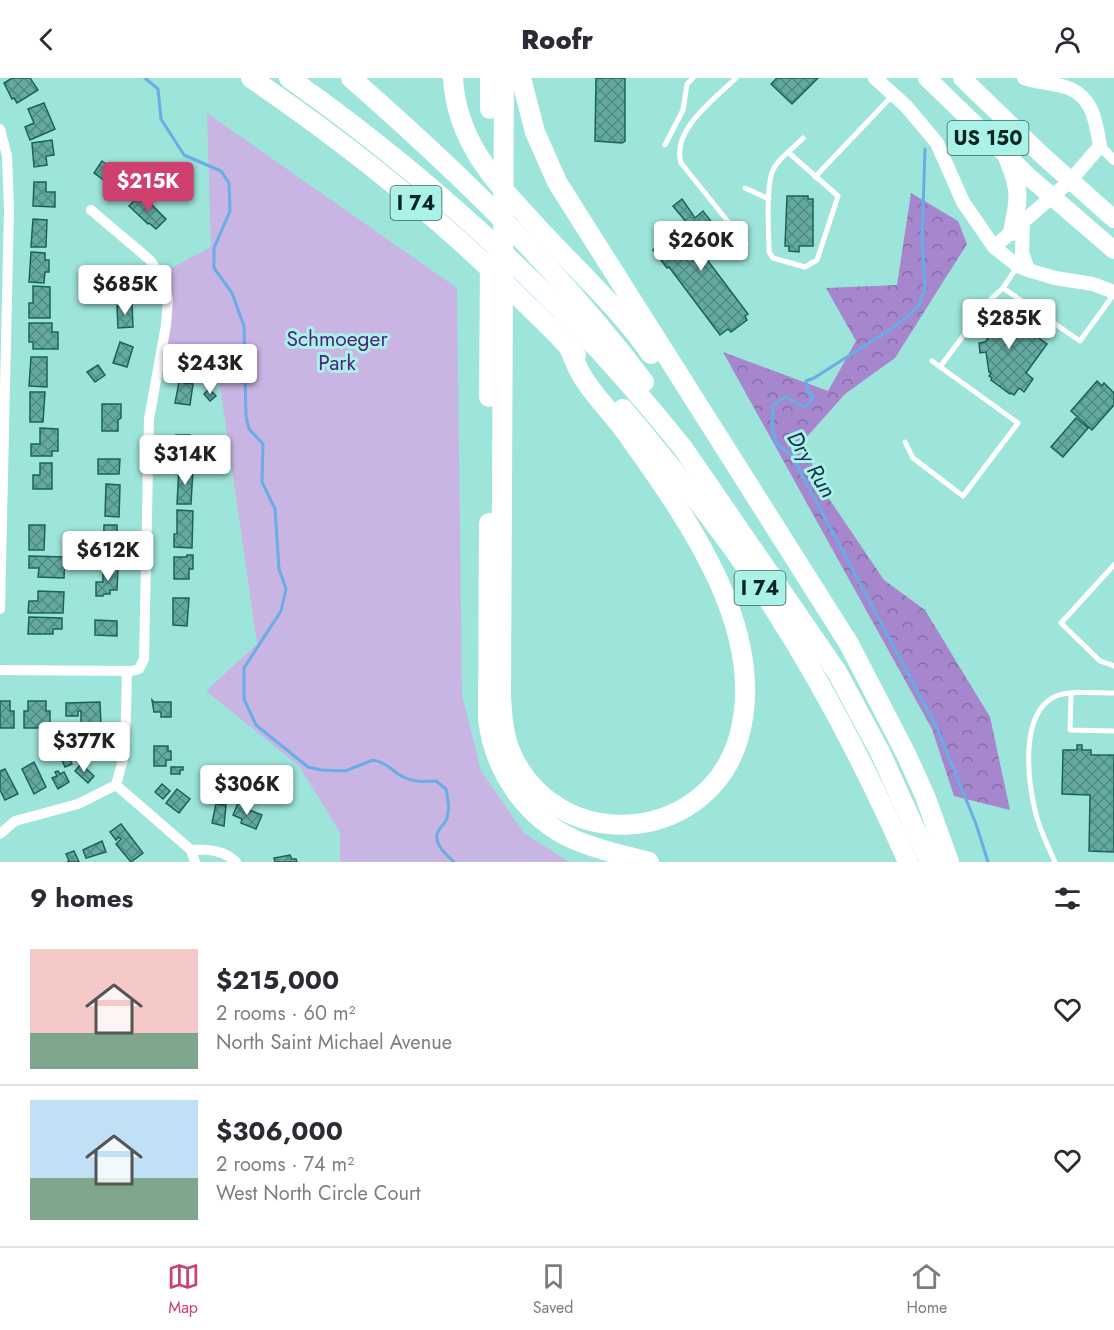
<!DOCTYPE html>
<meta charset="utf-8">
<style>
:root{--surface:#fff;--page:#f2f2f3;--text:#2b2b33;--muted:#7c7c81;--line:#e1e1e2;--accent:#ce416f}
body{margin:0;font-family:Jost,sans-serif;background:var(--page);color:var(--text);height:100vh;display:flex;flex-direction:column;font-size:22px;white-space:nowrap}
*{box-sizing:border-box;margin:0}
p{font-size:20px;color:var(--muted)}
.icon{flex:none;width:33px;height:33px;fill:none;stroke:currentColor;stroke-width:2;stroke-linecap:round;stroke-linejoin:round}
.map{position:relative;height:784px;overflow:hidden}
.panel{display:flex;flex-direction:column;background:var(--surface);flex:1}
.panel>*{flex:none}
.price{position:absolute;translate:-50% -51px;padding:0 14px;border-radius:6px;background:#fff;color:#222;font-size:20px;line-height:39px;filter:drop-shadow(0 2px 3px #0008)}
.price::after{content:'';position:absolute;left:50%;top:36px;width:18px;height:14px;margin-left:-9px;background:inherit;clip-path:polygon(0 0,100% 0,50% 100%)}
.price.on{background:var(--accent);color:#fff}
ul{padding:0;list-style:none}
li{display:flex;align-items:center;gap:18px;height:150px;padding:0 30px}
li+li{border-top:2px solid var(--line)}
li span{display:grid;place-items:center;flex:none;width:168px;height:120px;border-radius:0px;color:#555}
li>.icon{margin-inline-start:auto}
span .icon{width:72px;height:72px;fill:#fffc;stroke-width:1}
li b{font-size:26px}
h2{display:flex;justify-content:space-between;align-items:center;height:72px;padding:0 30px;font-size:26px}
header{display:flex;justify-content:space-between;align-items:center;height:78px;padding:0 30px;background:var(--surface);font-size:27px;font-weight:800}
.tabs{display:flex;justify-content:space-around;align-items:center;height:84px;border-top:2px solid var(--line);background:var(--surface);font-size:16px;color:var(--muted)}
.tabs a{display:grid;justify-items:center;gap:3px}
.tabs .on{color:var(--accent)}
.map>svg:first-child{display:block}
.forest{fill:url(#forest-crowns)}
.park{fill:#c9b5e4}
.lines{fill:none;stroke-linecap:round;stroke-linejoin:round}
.stream{stroke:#68ade5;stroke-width:3}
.building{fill:url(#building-cross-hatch);stroke:#18645c;stroke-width:1.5}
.service{stroke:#fff;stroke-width:5}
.minor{stroke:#fff;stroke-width:10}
.tertiary{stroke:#fff;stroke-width:14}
.trunk{stroke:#fff;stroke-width:18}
.motorway{stroke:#fff;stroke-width:20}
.labels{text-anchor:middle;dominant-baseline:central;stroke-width:6;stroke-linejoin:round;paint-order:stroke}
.shield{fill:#aaf1e7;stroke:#38635d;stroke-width:1.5}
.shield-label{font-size:20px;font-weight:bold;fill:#072622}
.park-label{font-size:21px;fill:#502377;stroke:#aaf1e7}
.water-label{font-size:22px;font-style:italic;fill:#133148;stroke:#aaf1e7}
</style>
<header><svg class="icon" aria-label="back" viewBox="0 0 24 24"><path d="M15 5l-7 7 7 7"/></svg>Roofr<svg class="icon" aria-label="person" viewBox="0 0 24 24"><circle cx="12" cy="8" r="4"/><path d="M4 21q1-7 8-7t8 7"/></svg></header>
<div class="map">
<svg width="1114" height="784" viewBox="0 0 1114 784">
<defs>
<pattern id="forest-crowns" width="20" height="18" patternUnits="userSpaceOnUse" patternTransform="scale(1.5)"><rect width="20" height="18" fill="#a686cd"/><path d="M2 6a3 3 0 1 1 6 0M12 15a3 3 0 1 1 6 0" fill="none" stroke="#856da6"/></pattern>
<pattern id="building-cross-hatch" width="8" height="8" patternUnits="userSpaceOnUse" patternTransform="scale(1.5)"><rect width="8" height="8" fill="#65aaa1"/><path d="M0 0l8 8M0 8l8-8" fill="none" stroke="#518a83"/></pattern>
</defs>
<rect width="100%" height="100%" fill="#9de4da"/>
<!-- forest -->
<polygon class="forest" points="911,115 958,143 967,166 895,280 845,316 805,361 817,403 884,502 925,532 990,639 1010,732 954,718 932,651 723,274 828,313 856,263 826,210 897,207"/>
<!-- park -->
<polygon class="park" points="207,35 457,210 462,617 481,693 524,755 569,784 340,784 340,754 299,688 206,613 257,566 215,273 162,272 166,247 160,196 211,169"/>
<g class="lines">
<!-- stream -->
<g class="stream">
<path d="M 145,0 L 158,11 L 161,41 L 184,77 L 221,93 L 229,105 L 230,133 L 214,170 L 214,190 L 232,215 L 244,248 L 246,339 L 249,351 L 263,366 L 262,404 L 275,431 L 279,491 L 286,511 L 281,533 L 244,590 L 244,621 L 256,647 L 308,689 L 321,692 L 345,693 L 373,682 C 384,684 390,690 398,696 C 410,704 422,704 436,703 L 446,711 C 448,722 450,730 447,740 C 445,746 442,747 439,752 C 431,764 446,776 454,784"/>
<polyline points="925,71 922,162 925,210 918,229 894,249 814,300 806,303 808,314 813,318 809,326 805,329 785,319 773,327 772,349 777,366 792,378 938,652 976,746 988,784"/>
</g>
</g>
<!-- building -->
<g class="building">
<polygon points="12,0 30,0 38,12 17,25 14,20 12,21 4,5"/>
<polygon points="596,0 625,0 625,63 622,65 595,63"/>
<polygon points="777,0 818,0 792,26 771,6"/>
<polygon points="44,25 55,51 30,62 25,49 34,45 28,31"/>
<polygon points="52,62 54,77 46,78 47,87 34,89 32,65"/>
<polygon points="102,83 118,94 120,91 130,97 122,108 114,103 111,107 94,95"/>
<polygon points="34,104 46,104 46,114 55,114 55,129 33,128"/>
<polygon points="139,118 147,126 149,124 166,141 156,151 149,145 148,146 129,128"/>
<polygon points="787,118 808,118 808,121 813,121 813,168 799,168 799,174 789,173 789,168 785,168"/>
<polygon points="682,121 695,140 703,133 716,150 696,167 748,236 745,238 747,242 731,254 728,251 720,257 669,189 667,190 653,172 688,146 673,128"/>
<polygon points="33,141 47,142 46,169 31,169"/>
<polygon points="31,174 45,175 45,182 49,182 49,194 45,194 44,205 29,204"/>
<polygon points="113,188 124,207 111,214 101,195"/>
<polygon points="33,208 50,209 50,240 29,240 29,225 33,225"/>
<polygon points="132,227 133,249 118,250 117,228"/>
<polygon points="994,227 1047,266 1026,295 1033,301 1024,314 1019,310 1014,317 1011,315 1010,316 991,302 992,300 989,298 991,295 989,294 986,274 980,275 979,265 985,264 988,261 976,252"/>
<polygon points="29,245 52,245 52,254 58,254 58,271 33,271 33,264 29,264"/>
<polygon points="120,264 133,269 127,289 113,285"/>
<polygon points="31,279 47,279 47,309 29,308"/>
<polygon points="98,287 105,297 95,304 87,294"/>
<polygon points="1097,303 1102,308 1104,305 1114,315 1114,327 1092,352 1071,333"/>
<polygon points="179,304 193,306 190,327 175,325"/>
<polygon points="209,311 216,318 210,323 204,316"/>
<polygon points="30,314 45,314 43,344 30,344"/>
<polygon points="102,326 121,326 121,340 118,342 118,353 102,353"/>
<polygon points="1076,340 1088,350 1063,379 1051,369"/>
<polygon points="40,350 58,351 58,373 52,373 52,378 31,378 31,366 40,366"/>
<rect x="176" y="357" width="14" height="22"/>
<polygon points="98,381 120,381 119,396 98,396"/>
<polygon points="40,385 52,385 52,411 33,411 33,397 40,397"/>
<polygon points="179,390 193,390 191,426 177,426"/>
<polygon points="106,406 120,407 119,439 105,438"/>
<polygon points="177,432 193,433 192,470 174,469 174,456 177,456"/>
<polygon points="29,447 45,447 44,472 29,472"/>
<polygon points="104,447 117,447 118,480 103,480"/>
<polygon points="187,477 193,477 193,491 189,491 189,501 174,501 174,479 187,479"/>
<polygon points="29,478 65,479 64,500 38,499 39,490 29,490"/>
<polygon points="103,489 118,490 117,512 110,512 110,516 104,516 103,518 96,518 96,504 103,504"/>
<polygon points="38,513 64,514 63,535 28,535 29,523 38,523"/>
<polygon points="173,520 189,520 187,548 173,547"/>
<polygon points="29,539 62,540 62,551 53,551 53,556 28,556"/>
<polygon points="95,542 117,543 117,558 95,557"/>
<polygon points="152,622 154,624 171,624 171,639 161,639 161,634 154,634"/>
<polygon points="0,623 10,623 10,633 14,633 14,650 0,650"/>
<polygon points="28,623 46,623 46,633 50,633 50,650 24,650 24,633 28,633"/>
<polygon points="100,624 101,647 81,647 81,633 78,633 78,638 66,638 66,625"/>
<polygon points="63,660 76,660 75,670 63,670"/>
<polygon points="87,666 100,666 100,668 104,668 104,674 100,674 100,676 88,676"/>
<polygon points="1077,667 1082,667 1082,672 1091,672 1091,677 1114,677 1114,774 1089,773 1090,717 1062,716 1063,672 1077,672"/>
<polygon points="154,668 168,668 168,673 171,673 171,682 166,682 166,688 154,688"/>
<polygon points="68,677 72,686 65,689 61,680"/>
<polygon points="34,684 46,709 34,716 22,691"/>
<polygon points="81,686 94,698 88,705 75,693"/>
<polygon points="171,689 183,689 183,692 180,692 180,696 171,696"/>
<polygon points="5,691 18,716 5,722 0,712 0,693"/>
<polygon points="58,693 60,696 64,694 69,704 58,711 52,700 57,698 55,694"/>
<polygon points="212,703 222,704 221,714 211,713"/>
<polygon points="162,706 170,713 163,721 155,714"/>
<polygon points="177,711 190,721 179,735 166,725"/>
<polygon points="239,723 247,726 245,730 262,737 256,751 241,745 242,741 233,737"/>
<polygon points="216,726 226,727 224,748 212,745"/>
<polygon points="121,746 143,775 131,784 116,766 121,761 119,759 116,762 110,754"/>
<polygon points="102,763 106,774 86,780 83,772"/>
<polygon points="74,773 79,784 67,784 69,783 66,776"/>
<polygon points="290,777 292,781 296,781 297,784 275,784 274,780"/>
</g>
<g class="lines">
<!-- service -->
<g class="service">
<path d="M 736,0 C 715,21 671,52 681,85 L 746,166"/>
<polyline points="665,67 683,32 687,6 693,0"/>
<path d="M 789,75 L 838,118 L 817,182 L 805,189 L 773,180 L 769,174 C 769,156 765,105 774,90 C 780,79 794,70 803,60"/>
<polyline points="815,99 892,18"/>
<polyline points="745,110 769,121"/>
<polyline points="1003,210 1080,263 1114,216"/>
<polyline points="940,289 989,223 1003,210 1017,189"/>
<polyline points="905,364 913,380 963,418 1018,345 932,283"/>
<polyline points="1114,487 1061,545 1100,583 1114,588"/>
<polyline points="1071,616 1070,652 1114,653"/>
<path d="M 1055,784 C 1048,769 1040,752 1036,736 C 1028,705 1019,637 1054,619 C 1068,612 1098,615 1114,615"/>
</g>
<!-- minor -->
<g class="minor">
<polyline points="0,51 7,78 9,132 0,531"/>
<polyline points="1100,68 1114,82"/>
<polyline points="0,592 132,593 139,591 144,581 149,341 166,247 168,221 164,204 150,182 91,132"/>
<polyline points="116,707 191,772 195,784"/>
<polyline points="0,756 15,743 78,726 116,707 125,674 127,593"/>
<path d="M 191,772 C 208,771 224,772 236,784"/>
</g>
<!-- tertiary -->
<g class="tertiary">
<polyline points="875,0 906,28 937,65 963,124 994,169 1018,188 1028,192 1055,200 1093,206 1114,214"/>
<polyline points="1023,145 1022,174 1028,192"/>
<path d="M 994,169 L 1070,103 L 1100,68 C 1096,46 1094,22 1071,11 C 1057,5 1039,5 1024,0"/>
</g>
<!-- trunk -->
<g class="trunk">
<polyline points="927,0 1028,98 1114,172"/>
<polyline points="962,0 1043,78 1114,141"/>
<path d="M 1008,82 C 1021,112 1019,122 1012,154"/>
</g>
<!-- motorway -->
<g class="motorway">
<path d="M 251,0 C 346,65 437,137 519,219 C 538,238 558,256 576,277"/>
<path d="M 289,0 C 438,105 569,228 683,370 L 837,594 L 880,674 L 930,784"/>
<path d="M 351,0 C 457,93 559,191 644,304"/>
<path d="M 453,0 C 457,67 498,106 540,152 C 578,193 619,230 651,276"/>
<polyline points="490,0 490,31"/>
<path d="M 504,0 L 501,617 C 502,637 503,656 511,675 C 556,777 705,768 738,662 C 771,553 684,436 625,353 C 611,334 592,316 581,296 C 576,287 572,277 568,267"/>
<polyline points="521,0 535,54 557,104 849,566 906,676 925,718 949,784"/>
<polyline points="489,319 490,184"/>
<path d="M 623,331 C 673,390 721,451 764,515 C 820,600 867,691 908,784"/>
<path d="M 489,445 L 488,641 C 494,692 525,739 573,761 C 597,772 623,777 649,784"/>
</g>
</g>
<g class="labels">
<!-- shield labels -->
<g class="shield">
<rect x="947.5" y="43" width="81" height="34" rx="4.5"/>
<rect x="390.5" y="108" width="51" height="34" rx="4.5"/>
<rect x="734.5" y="493" width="51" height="34" rx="4.5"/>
</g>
<g class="shield-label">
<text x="988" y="60">US 150</text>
<text x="416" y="125">I 74</text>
<text x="760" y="510">I 74</text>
</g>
<!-- park labels -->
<g class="park-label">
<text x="337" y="261">Schmoeger<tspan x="337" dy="24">Park</tspan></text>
</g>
<!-- water labels -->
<g class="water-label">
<text transform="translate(812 386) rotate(59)">Dry Run</text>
</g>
</g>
</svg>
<b class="price on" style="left:148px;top:135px">$215K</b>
<b class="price" style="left:701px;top:194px">$260K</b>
<b class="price" style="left:125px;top:238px">$685K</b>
<b class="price" style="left:1009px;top:272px">$285K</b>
<b class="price" style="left:210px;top:317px">$243K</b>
<b class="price" style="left:185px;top:408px">$314K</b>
<b class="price" style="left:108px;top:504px">$612K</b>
<b class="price" style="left:84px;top:695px">$377K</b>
<b class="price" style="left:247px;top:738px">$306K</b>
</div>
<section class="panel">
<h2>9 homes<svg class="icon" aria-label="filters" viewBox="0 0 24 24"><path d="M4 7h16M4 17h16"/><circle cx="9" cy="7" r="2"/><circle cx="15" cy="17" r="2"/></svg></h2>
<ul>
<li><span style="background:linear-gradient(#f6c9c9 70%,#7fa58c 0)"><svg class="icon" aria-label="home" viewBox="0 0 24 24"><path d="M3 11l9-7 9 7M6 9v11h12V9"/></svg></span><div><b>$215,000</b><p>2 rooms · 60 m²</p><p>North Saint Michael Avenue</p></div><svg class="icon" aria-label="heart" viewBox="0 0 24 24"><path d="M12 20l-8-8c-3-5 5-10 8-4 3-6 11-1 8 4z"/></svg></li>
<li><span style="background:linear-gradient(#bfe0f5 65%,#7fa58c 0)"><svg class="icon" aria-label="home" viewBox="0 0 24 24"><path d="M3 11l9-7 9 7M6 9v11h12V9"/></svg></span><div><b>$306,000</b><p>2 rooms · 74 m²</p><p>West North Circle Court</p></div><svg class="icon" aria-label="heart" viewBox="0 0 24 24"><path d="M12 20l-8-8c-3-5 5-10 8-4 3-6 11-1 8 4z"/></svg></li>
</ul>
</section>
<nav class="tabs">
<a class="on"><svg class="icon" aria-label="map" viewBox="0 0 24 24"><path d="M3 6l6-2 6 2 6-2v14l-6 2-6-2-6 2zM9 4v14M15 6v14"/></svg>Map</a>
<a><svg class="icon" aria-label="saved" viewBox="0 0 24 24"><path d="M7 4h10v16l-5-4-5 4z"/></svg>Saved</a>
<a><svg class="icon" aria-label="home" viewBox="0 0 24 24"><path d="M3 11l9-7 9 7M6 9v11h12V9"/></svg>Home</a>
</nav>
